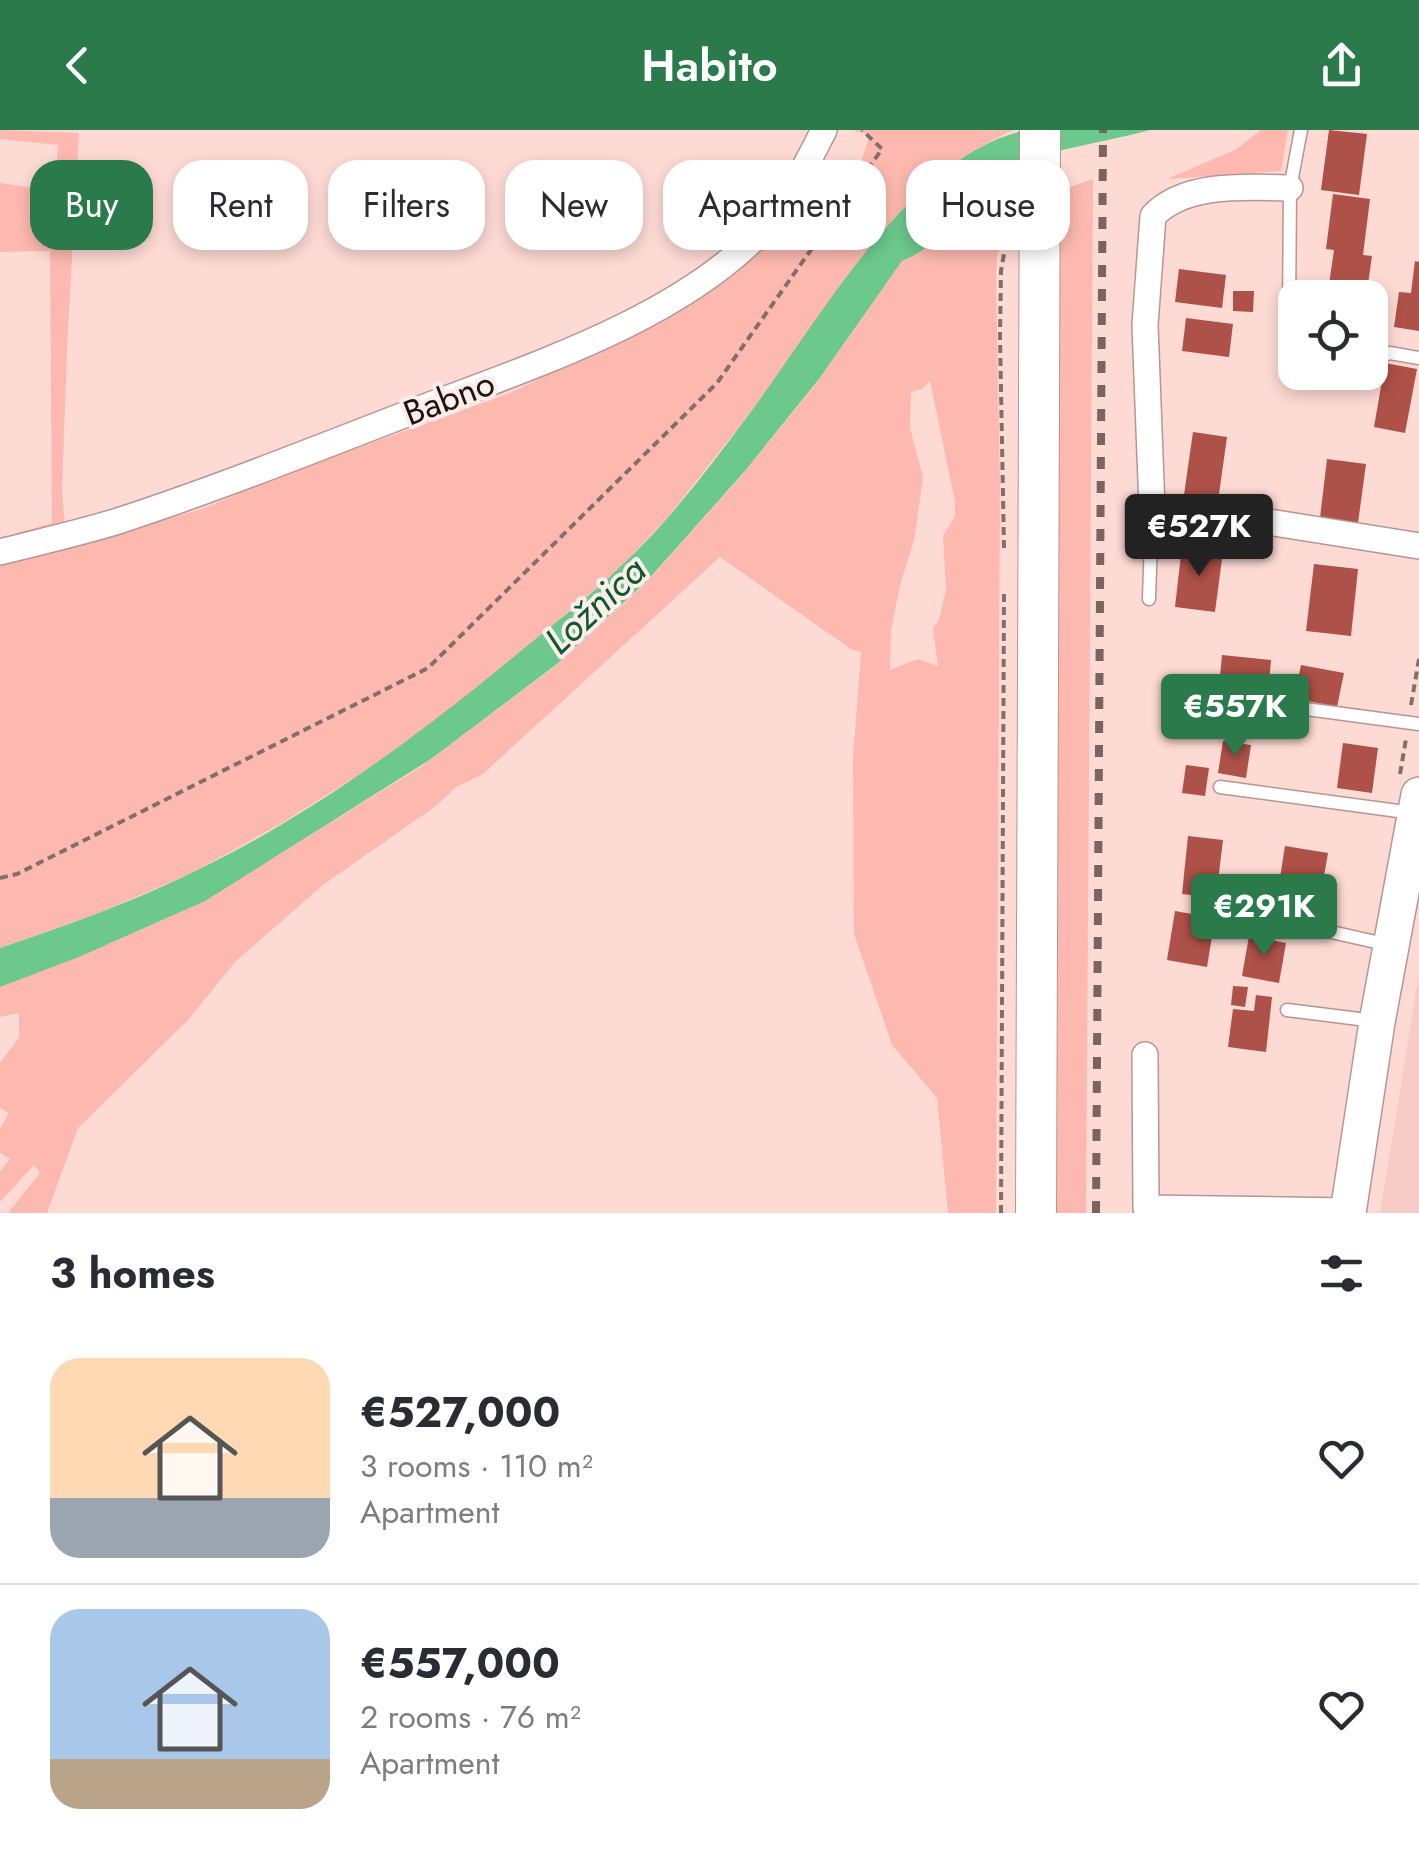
<!DOCTYPE html>
<meta charset="utf-8">
<style>
:root{--surface:#fff;--page:#f7f7f7;--text:#2b2b33;--muted:#7c7c81;--line:#e1e1e2;--accent:#2a7a4b}
body{margin:0;font-family:Jost,sans-serif;background:var(--page);color:var(--text);height:100vh;display:flex;flex-direction:column;font-size:38px;white-space:nowrap}
*{box-sizing:border-box;margin:0}
p{font-size:32px;color:var(--muted)}
.icon{flex:none;width:55px;height:55px;fill:none;stroke:currentColor;stroke-width:2;stroke-linecap:round;stroke-linejoin:round}
.map{position:relative;height:1083px;overflow:hidden}
.drawer{display:flex;flex-direction:column;background:var(--surface);flex:1}
.drawer>*{flex:none}
.top-card{position:absolute;left:30px;top:30px;width:1360px;height:90px;display:flex;gap:20px}
.fabs{position:absolute;left:1278px;top:150px;display:grid;gap:20px}
.fabs a{display:grid;place-items:center;width:110px;height:110px;border-radius:20px;background:var(--surface);box-shadow:0 5px 15px #0003;font-size:50px}
.price{position:absolute;translate:-50% -85px;padding:0 22px;border-radius:10px;background:var(--accent);color:#fff;font-size:32px;line-height:65px;filter:drop-shadow(0 2px 5px #0008)}
.price::after{content:'';position:absolute;left:50%;top:60px;width:30px;height:22px;margin-left:-15px;background:inherit;clip-path:polygon(0 0,100% 0,50% 100%)}
.price.current{background:#222;color:#fff}
ul{padding:0;list-style:none}
li{display:flex;align-items:center;gap:30px;height:250px;padding:0 50px}
li+li{border-top:2px solid var(--line)}
li span{display:grid;place-items:center;flex:none;width:280px;height:200px;border-radius:30px;color:#555}
li>.icon{margin-inline-start:auto}
span .icon{width:120px;height:120px;fill:#fffc;stroke-width:1}
li b{font-size:42px}
h2{display:flex;justify-content:space-between;align-items:center;height:120px;padding:0 50px;font-size:42px}
.chip{padding:0 35px;border-radius:30px;background:var(--surface);box-shadow:0 5px 15px #0003;font-size:35px;line-height:90px}
.chip.current{background:var(--accent);color:#fff}
header{display:flex;justify-content:space-between;align-items:center;height:130px;padding:0 50px;background:var(--accent);color:#fff;font-size:45px;font-weight:600}
.map>svg:first-child{display:block}
.built{fill:#f8ccc6}
.green{fill:#fdb9b0;fill-rule:evenodd}
.water{fill:#6cc88d}
.building{fill:#ae5148}
.lines{fill:none;stroke-linecap:round;stroke-linejoin:round}
.lane-casing{stroke:#b79590;stroke-width:15}
.street-casing{stroke:#b79590;stroke-width:28}
.secondary-casing{stroke:#b79590;stroke-width:38}
.primary-casing{stroke:#b79590;stroke-width:42}
.path{stroke:#856e6a;stroke-width:4;stroke-dasharray:8 5;stroke-linecap:butt}
.lane{stroke:#fff;stroke-width:12}
.street{stroke:#fff;stroke-width:25}
.secondary{stroke:#fff;stroke-width:35}
.primary{stroke:#fff;stroke-width:40}
.rail{stroke:#796460;stroke-width:8;stroke-dasharray:12 12;stroke-linecap:butt}
.labels{text-anchor:middle;dominant-baseline:central;stroke-width:8;stroke-linejoin:round;paint-order:stroke}
.street-label{font-size:35px;fill:#1f1311;stroke:#fbedea}
.water-label{font-size:38px;font-style:italic;fill:#10562f;stroke:#fbedea}
</style>
<header><svg class="icon" aria-label="back" viewBox="0 0 24 24"><path d="M15 5l-7 7 7 7"/></svg>Habito<svg class="icon" aria-label="share" viewBox="0 0 24 24"><path d="M12 15V3M7 8l5-5 5 5M5 13v7h14v-7"/></svg></header>
<div class="map">
<svg width="1419" height="1083" viewBox="0 0 1419 1083">
<rect width="100%" height="100%" fill="#fedad4"/>
<!-- built -->
<polygon class="built" points="1419,842 1419,1083 1380,1083"/>
<!-- green -->
<g class="green">
<polygon points="0,0 79,3 67,219 62,361 65,397 0,415 0,408 52,393 50,121 0,122 0,53 55,61 58,15 0,9"/>
<polygon points="852,0 1013,0 986,14 926,56 855,137 775,251 668,387 621,437 475,561 373,636 282,693 192,743 96,784 0,818 0,436 202,379 291,342 510,263 646,198 712,158 764,116 804,76 860,35 870,5"/>
<polygon points="1261,0 1288,0 1281,41 1167,49 1235,20"/>
<path d="M 1015,34 L 1014,79 L 997,125 L 996,150 L 1000,355 L 996,1083 L 948,1083 L 937,968 L 892,915 L 854,804 L 853,629 L 861,522 L 852,520 L 720,427 L 483,644 L 455,658 L 436,676 L 323,755 L 236,831 L 188,890 L 78,998 L 47,1083 L 8,1083 L 40,1043 L 34,1035 L 0,1072 L 0,1041 L 10,1029 L 0,1023 L 0,999 L 9,983 L 0,978 L 0,933 L 19,907 L 19,883 L 0,887 L 0,857 L 111,813 L 204,771 L 422,636 L 554,537 L 643,456 L 743,344 L 815,255 L 902,131 C 953,109 944,48 1015,34 ZM 930,251 L 955,372 L 955,386 L 943,406 L 946,459 L 939,490 L 933,499 L 938,536 L 918,529 L 890,540 L 891,501 L 900,455 L 914,411 L 923,347 L 910,298 L 911,262 L 922,259 Z"/>
<polygon points="1093,49 1086,1083 1051,1083 1058,61"/>
</g>
<!-- water -->
<path class="water" d="M 1026,0 L 1150,0 C 1101,14 1001,26 966,58 C 934,87 953,110 902,131 L 819,249 L 745,341 L 646,452 L 557,534 L 431,629 L 205,771 L 79,827 L 0,857 L 0,818 C 62,797 124,775 183,747 C 307,689 417,607 522,520 C 555,493 589,467 620,437 C 668,393 708,339 747,287 C 816,196 908,26 1026,0 Z"/>
<!-- building -->
<g class="building">
<polygon points="1329,0 1367,4 1359,65 1321,60"/>
<polygon points="1333,64 1370,69 1363,125 1372,126 1366,168 1327,168 1334,120 1326,119"/>
<polygon points="1415,131 1419,132 1419,201 1394,197 1399,162 1411,163"/>
<polygon points="1179,139 1226,145 1222,178 1175,172"/>
<polygon points="1233,161 1254,161 1253,182 1233,181"/>
<polygon points="1186,188 1233,194 1229,227 1182,221"/>
<polygon points="1385,233 1417,239 1405,303 1374,297"/>
<polygon points="1193,302 1227,307 1218,371 1184,365"/>
<polygon points="1327,329 1366,334 1358,393 1320,388"/>
<polygon points="1182,416 1223,421 1215,482 1175,477"/>
<polygon points="1314,434 1358,439 1351,506 1306,501"/>
<polygon points="1222,525 1271,530 1268,563 1219,557"/>
<polygon points="1301,535 1344,543 1337,577 1294,568"/>
<polygon points="1223,611 1251,615 1246,648 1218,643"/>
<polygon points="1343,613 1378,618 1372,663 1337,658"/>
<polygon points="1186,635 1209,638 1205,666 1182,663"/>
<polygon points="1188,706 1223,710 1216,768 1182,764"/>
<polygon points="1285,716 1328,723 1318,780 1276,773"/>
<polygon points="1175,781 1215,788 1207,837 1167,830"/>
<polygon points="1249,806 1286,813 1279,853 1242,846"/>
<polygon points="1233,856 1248,857 1245,877 1231,875"/>
<polygon points="1256,865 1272,867 1266,922 1228,917 1233,879 1254,881"/>
</g>
<g class="lines">
<defs>
<g id="lane">
<polyline points="1289,183 1290,58 1301,0"/>
<polyline points="1369,246 1378,227 1390,223 1419,228"/>
<polyline points="1149,469 1152,378"/>
<polyline points="1231,569 1419,594"/>
<polyline points="1220,657 1413,683"/>
<polyline points="1229,779 1389,815"/>
<polyline points="1287,880 1375,891"/>
</g>
<g id="street">
<path d="M 1290,58 C 1247,57 1185,52 1153,86 L 1145,195 L 1152,378 L 1262,391 L 1419,416"/>
<path d="M 0,422 C 39,412 79,403 118,391 C 219,358 318,318 417,280 C 529,237 683,188 765,97 C 790,69 807,33 824,0"/>
<polyline points="1145,925 1146,1078 1348,1081"/>
</g>
<polyline id="secondary" points="1348,1083 1377,892 1419,665"/>
<polyline id="primary" points="1036,1083 1040,0"/>
</defs>
<!-- lane casing -->
<use href="#lane" class="lane-casing"/>
<!-- street casing -->
<use href="#street" class="street-casing"/>
<!-- secondary casing -->
<use href="#secondary" class="secondary-casing"/>
<!-- primary casing -->
<use href="#primary" class="primary-casing"/>
<!-- path -->
<g class="path">
<polyline points="1004,418 1000,206 1001,141 1005,118"/>
<polyline points="1411,575 1419,529"/>
<polyline points="1400,644 1406,609"/>
<polyline points="0,748 17,744 428,538 717,253 882,19 862,0"/>
<polyline points="1001,1083 1004,463"/>
</g>
<!-- lane -->
<use href="#lane" class="lane"/>
<!-- street -->
<use href="#street" class="street"/>
<!-- secondary -->
<use href="#secondary" class="secondary"/>
<!-- primary -->
<use href="#primary" class="primary"/>
<!-- rail -->
<polyline class="rail" points="1096,1083 1103,0"/>
</g>
<g class="labels">
<!-- street labels -->
<g class="street-label">
<text transform="translate(449 268) rotate(-21)">Babno</text>
</g>
<!-- water labels -->
<g class="water-label">
<text transform="translate(595 475) rotate(-43)">Ložnica</text>
</g>
</g>
</svg>
<div class="fabs">
<a><svg class="icon" aria-label="locate" viewBox="0 0 24 24"><circle cx="12" cy="12" r="6"/><path d="M12 2v4M12 18v4M2 12h4M18 12h4"/></svg></a>
</div>
<b class="price current" style="left:1199px;top:449px">€527K</b>
<b class="price" style="left:1235px;top:629px">€557K</b>
<b class="price" style="left:1264px;top:829px">€291K</b>
<div class="top-card">
<a class="chip current">Buy</a>
<a class="chip">Rent</a>
<a class="chip">Filters</a>
<a class="chip">New</a>
<a class="chip">Apartment</a>
<a class="chip">House</a>
</div>
</div>
<section class="drawer">
<h2>3 homes<svg class="icon" aria-label="filters" viewBox="0 0 24 24"><path d="M4 7h16M4 17h16"/><circle cx="9" cy="7" r="2"/><circle cx="15" cy="17" r="2"/></svg></h2>
<ul>
<li><span style="background:linear-gradient(#ffd9b3 70%,#9aa5b1 0)"><svg class="icon" aria-label="home" viewBox="0 0 24 24"><path d="M3 11l9-7 9 7M6 9v11h12V9"/></svg></span><div><b>€527,000</b><p>3 rooms · 110 m²</p><p>Apartment</p></div><svg class="icon" aria-label="heart" viewBox="0 0 24 24"><path d="M12 20l-8-8c-3-5 5-10 8-4 3-6 11-1 8 4z"/></svg></li>
<li><span style="background:linear-gradient(#a9c7e8 75%,#b9a48a 0)"><svg class="icon" aria-label="home" viewBox="0 0 24 24"><path d="M3 11l9-7 9 7M6 9v11h12V9"/></svg></span><div><b>€557,000</b><p>2 rooms · 76 m²</p><p>Apartment</p></div><svg class="icon" aria-label="heart" viewBox="0 0 24 24"><path d="M12 20l-8-8c-3-5 5-10 8-4 3-6 11-1 8 4z"/></svg></li>
</ul>
</section>
